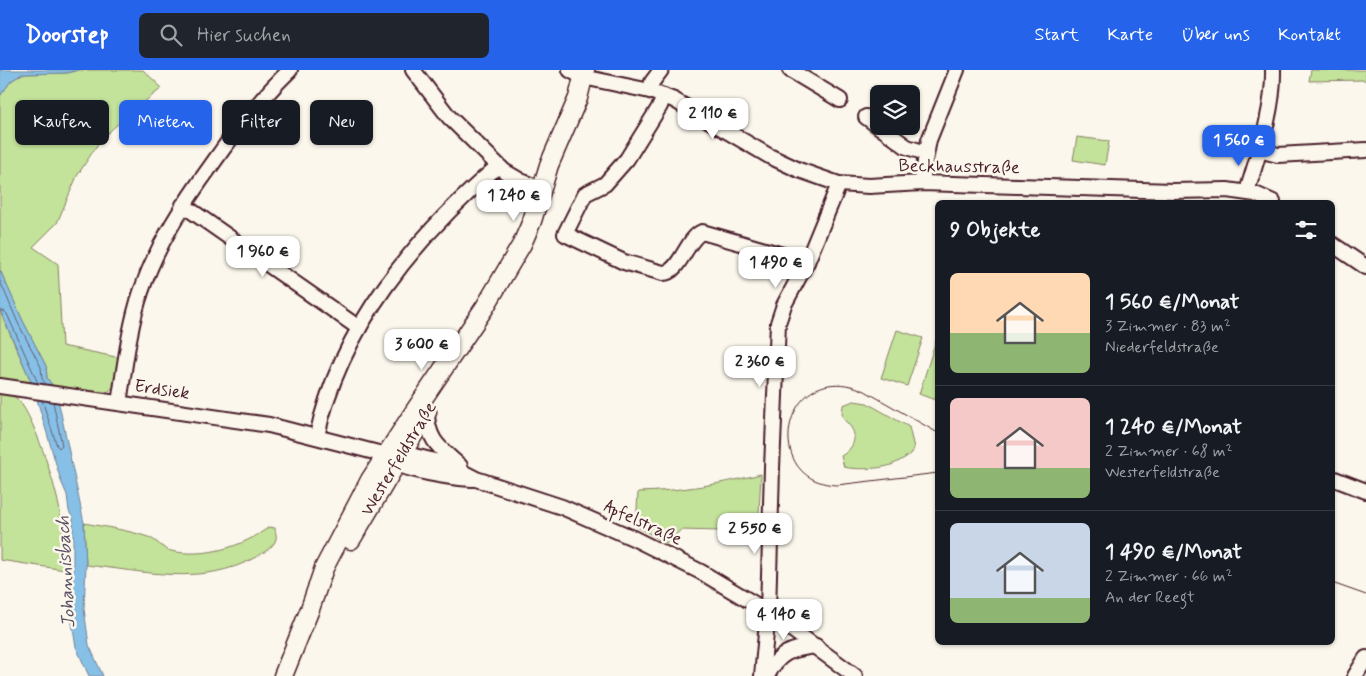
<!DOCTYPE html>
<html lang="de">
<meta charset="utf-8">
<style>
:root{--surface:#171b24;--page:#20242c;--text:#f1f3f6;--muted:#9ea1a6;--line:#363941;--accent:#2563eb}
body{margin:0;font-family:Mynerve,sans-serif;background:var(--page);color:var(--text);height:100vh;display:flex;flex-direction:column;font-size:19px;white-space:nowrap}
*{box-sizing:border-box;margin:0}
p{font-size:16px;color:var(--muted)}
.icon{flex:none;width:28px;height:28px;fill:none;stroke:currentColor;stroke-width:2;stroke-linecap:round;stroke-linejoin:round}
.map{position:relative;flex:1;overflow:hidden}
.side{position:absolute;left:935px;top:130px;width:400px;height:445px;display:flex;flex-direction:column;background:var(--surface);border-radius:8px;box-shadow:0 1px 4px #0004}
.side>*{flex:none}
.banner{position:absolute;left:15px;top:30px;width:475px;height:45px;display:flex;gap:10px}
.fabs{position:absolute;left:870px;top:15px;display:grid;gap:10px}
.fabs a{display:grid;place-items:center;width:50px;height:50px;border-radius:8px;background:var(--surface);box-shadow:0 1px 4px #0004;font-size:25px}
.price{position:absolute;translate:-50% -42px;padding:0 11px;border-radius:10px;background:#fff;color:#222;font-size:16px;line-height:32px;filter:drop-shadow(0 1px 2px #0008)}
.price::after{content:'';position:absolute;left:50%;top:30px;width:15px;height:11px;margin-left:-8px;background:inherit;clip-path:polygon(0 0,100% 0,50% 100%)}
.price.on{background:var(--accent);color:#fff}
ul{padding:0;list-style:none}
li{display:flex;align-items:center;gap:15px;height:125px;padding:0 15px}
li+li{border-top:1px solid var(--line)}
li span{display:grid;place-items:center;flex:none;width:140px;height:100px;border-radius:8px;color:#555}
li>.icon{margin-inline-start:auto}
span .icon{width:60px;height:60px;fill:#fffc;stroke-width:1}
li b{font-size:21px}
h2{display:flex;justify-content:space-between;align-items:center;height:60px;padding:0 15px;font-size:21px}
.pill{padding:0 18px;border-radius:8px;background:var(--surface);box-shadow:0 1px 4px #0004;font-size:18px;line-height:45px}
.pill.on{background:var(--accent);color:#fff}
header{display:flex;align-items:center;gap:30px;box-sizing:border-box;height:70px;padding:0 25px;background:var(--accent);color:#fff}
header strong{font-size:24px}
nav{display:flex;gap:28px;margin-inline-start:auto;font-size:18px}
.search{width:350px;height:45px;background:var(--page);display:flex;align-items:center;gap:12px;box-sizing:border-box;padding:0 18px;border-radius:8px;color:var(--muted);font-size:19px}
.map>svg:first-child{display:block}
.green{fill:#c3e29a;stroke:#868062}
.water{fill:#87c0e6;stroke:#6f809b}
.lines{fill:none;stroke-linecap:round;stroke-linejoin:round}
.shore{stroke:#625f76;stroke-width:1}
.minor-casing{stroke:#4a1f2b;stroke-width:18}
.major-casing{stroke:#4a1f2b;stroke-width:21}
.minor{stroke:#fbf7ec;stroke-width:14}
.major{stroke:#fbf7ec;stroke-width:18}
.tram{stroke:#4a1f2b;stroke-width:1}
.labels{text-anchor:middle;dominant-baseline:central;stroke-width:5;stroke-linejoin:round;paint-order:stroke}
.street-label{font-size:18px;fill:#4a1f2b;stroke:#fbf7ec}
.water-label{font-size:19px;font-style:italic;fill:#5c4f63;stroke:#fbf7ec}
</style>
<header>
<strong>Doorstep</strong>
<div class="search"><svg class="icon" aria-label="search" viewBox="0 0 24 24"><circle cx="10" cy="10" r="6"/><path d="M15 15l6 6"/></svg>Hier suchen</div>
<nav><a>Start</a><a>Karte</a><a>Über uns</a><a>Kontakt</a></nav>
</header>
<div class="map">
<svg width="1366" height="606" viewBox="0 0 1366 606">
<rect width="100%" height="100%" fill="#fbf7ec"/>
<filter id="ink" filterUnits="userSpaceOnUse"><feTurbulence type="fractalNoise" baseFrequency=".02" numOctaves="2"/><feDisplacementMap in="SourceGraphic" scale="10" xChannelSelector="R" yChannelSelector="G"/><feConvolveMatrix kernelMatrix="1 2 1 2 8 2 1 2 1" color-interpolation-filters="sRGB"/></filter>
<g filter="url(#ink)">
<!-- green -->
<g class="green">
<polygon points="79,0 143,0 162,18 129,44 101,69 77,106 57,153 33,177 58,194 62,276 121,288 113,318 107,322 55,319 47,308 46,296 23,251 0,200 0,26 11,11 22,4 67,3"/>
<polygon points="1311,0 1366,0 1366,10 1309,11"/>
<polygon points="1077,67 1109,71 1105,95 1073,90"/>
<polygon points="0,240 2,246 33,316 0,309"/>
<polygon points="897,260 923,268 907,316 881,308"/>
<polygon points="937,267 938,321 935,330 919,324"/>
<path d="M 0,323 C 5,324 11,325 15,327 C 32,338 57,420 60,442 C 64,461 64,480 65,500 L 0,490 Z"/>
<path d="M 854,331 L 867,333 L 909,357 L 914,378 L 912,383 C 906,387 899,392 891,395 C 881,399 854,400 844,397 L 841,386 C 852,380 859,368 850,356 C 848,353 844,351 843,347 C 841,343 843,339 843,335 Z"/>
<path d="M 761,404 L 758,462 L 681,460 L 666,473 L 636,456 L 638,422 C 681,421 720,414 761,404 Z"/>
<path d="M 84,453 C 105,457 128,460 148,467 C 157,470 162,479 171,481 C 204,488 243,477 269,457 L 275,458 C 275,461 277,466 276,469 C 274,477 263,483 256,487 C 203,517 143,501 86,495 Z"/>
</g>
<!-- water -->
<g class="water">
<polygon points="0,0 79,0 67,3 22,4 11,11 0,26"/>
<polygon points="0,200 23,251 46,296 47,308 55,319 58,329 84,453 86,495 84,539 89,575 103,606 89,606 76,577 70,541 73,501 73,449 69,441 67,425 61,411 33,316 0,240"/>
</g>
<g class="lines">
<!-- shore -->
<g class="shore">
<polyline points="0,211 18,253 41,297 42,309 46,314"/>
<polyline points="0,241 4,241 7,244 38,313"/>
<polyline points="42,330 57,376 59,378 62,375 53,332"/>
</g>
<defs>
<g id="minor">
<polyline points="413,0 449,47 504,101 521,111 541,119"/>
<polyline points="570,0 583,7 650,21 674,30 769,86 799,100 839,114 869,116 922,113 1173,121 1227,120 1255,124 1273,132"/>
<polyline points="790,0 840,30"/>
<polyline points="650,21 652,12 661,0"/>
<path d="M 664,26 L 660,36 L 627,89 L 605,114 L 585,124 L 565,164 L 624,192 L 663,203 C 680,203 686,169 702,162 L 807,192"/>
<polyline points="866,47 907,77 926,83"/>
<polyline points="1259,80 1278,85 1366,80"/>
<polyline points="922,113 925,91 929,70 957,0"/>
<path d="M 1247,122 C 1258,84 1274,41 1273,0"/>
<polyline points="183,135 359,258"/>
<polyline points="1332,174 1366,197"/>
<polyline points="0,316 269,355 386,385 402,383 447,394 476,409 562,437 633,468 701,502 768,542 855,606"/>
<path d="M 119,333 C 125,296 129,257 141,222 C 157,174 184,133 213,93 C 236,60 261,28 290,0"/>
<path d="M 427,341 C 427,371 440,378 460,396"/>
<path d="M 317,366 C 340,258 416,166 498,96"/>
<path d="M 390,389 C 402,401 454,408 472,409"/>
<polyline points="1332,408 1366,421"/>
<polyline points="762,606 768,542 772,398 778,253 784,235 807,192 839,114"/>
<path d="M 767,606 C 779,582 791,579 816,576"/>
<polyline points="1355,606 1366,588"/>
</g>
<g id="major">
<polyline points="351,470 427,342"/>
<polyline points="283,606 310,539 324,498 370,410 414,342 485,237 522,174 532,151 549,95 578,28 585,0"/>
</g>
</defs>
<!-- minor casing -->
<use href="#minor" class="minor-casing"/>
<!-- major casing -->
<use href="#major" class="major-casing"/>
<!-- minor -->
<use href="#minor" class="minor"/>
<!-- major -->
<use href="#major" class="major"/>
<!-- tram -->
<g class="tram">
<path d="M 938,363 L 865,321 C 784,284 757,412 837,415 L 938,403"/>
<polyline points="1332,513 1366,525"/>
</g>
</g>
</g>
<g class="labels">
<!-- street labels -->
<g class="street-label">
<text transform="translate(959 97) rotate(1)">Beckhausstraße</text>
<text transform="translate(162 320) rotate(8)">Erdsiek</text>
<text transform="translate(399 389) rotate(-59)">Westerfeldstraße</text>
<text transform="translate(643 453) rotate(25)">Apfelstraße</text>
</g>
<!-- water labels -->
<g class="water-label">
<text transform="translate(66 502) rotate(-93)">Johannisbach</text>
</g>
</g>
</svg>
<div class="fabs">
<a><svg class="icon" aria-label="layers" viewBox="0 0 24 24"><path d="M12 4l9 5-9 5-9-5zM3 14l9 5 9-5"/></svg></a>
</div>
<b class="price" style="left:713px;top:70px">2 110 €</b>
<b class="price on" style="left:1239px;top:97px">1 560 €</b>
<b class="price" style="left:514px;top:152px">1 240 €</b>
<b class="price" style="left:263px;top:208px">1 960 €</b>
<b class="price" style="left:776px;top:219px">1 490 €</b>
<b class="price" style="left:422px;top:301px">3 600 €</b>
<b class="price" style="left:760px;top:318px">2 360 €</b>
<b class="price" style="left:755px;top:485px">2 550 €</b>
<b class="price" style="left:784px;top:571px">4 140 €</b>
<div class="banner">
<a class="pill">Kaufen</a>
<a class="pill on">Mieten</a>
<a class="pill">Filter</a>
<a class="pill">Neu</a>
</div>
<section class="side">
<h2>9 Objekte<svg class="icon" aria-label="filters" viewBox="0 0 24 24"><path d="M4 7h16M4 17h16"/><circle cx="9" cy="7" r="2"/><circle cx="15" cy="17" r="2"/></svg></h2>
<ul>
<li><span style="background:linear-gradient(#ffd9b3 60%,#8fb573 0)"><svg class="icon" aria-label="home" viewBox="0 0 24 24"><path d="M3 11l9-7 9 7M6 9v11h12V9"/></svg></span><div><b>1 560 €/Monat</b><p>3 Zimmer · 83 m²</p><p>Niederfeldstraße</p></div></li>
<li><span style="background:linear-gradient(#f6c9c9 70%,#8fb573 0)"><svg class="icon" aria-label="home" viewBox="0 0 24 24"><path d="M3 11l9-7 9 7M6 9v11h12V9"/></svg></span><div><b>1 240 €/Monat</b><p>2 Zimmer · 68 m²</p><p>Westerfeldstraße</p></div></li>
<li><span style="background:linear-gradient(#c9d6e8 75%,#8fb573 0)"><svg class="icon" aria-label="home" viewBox="0 0 24 24"><path d="M3 11l9-7 9 7M6 9v11h12V9"/></svg></span><div><b>1 490 €/Monat</b><p>2 Zimmer · 66 m²</p><p>An der Reegt</p></div></li>
</ul>
</section>
</div>
